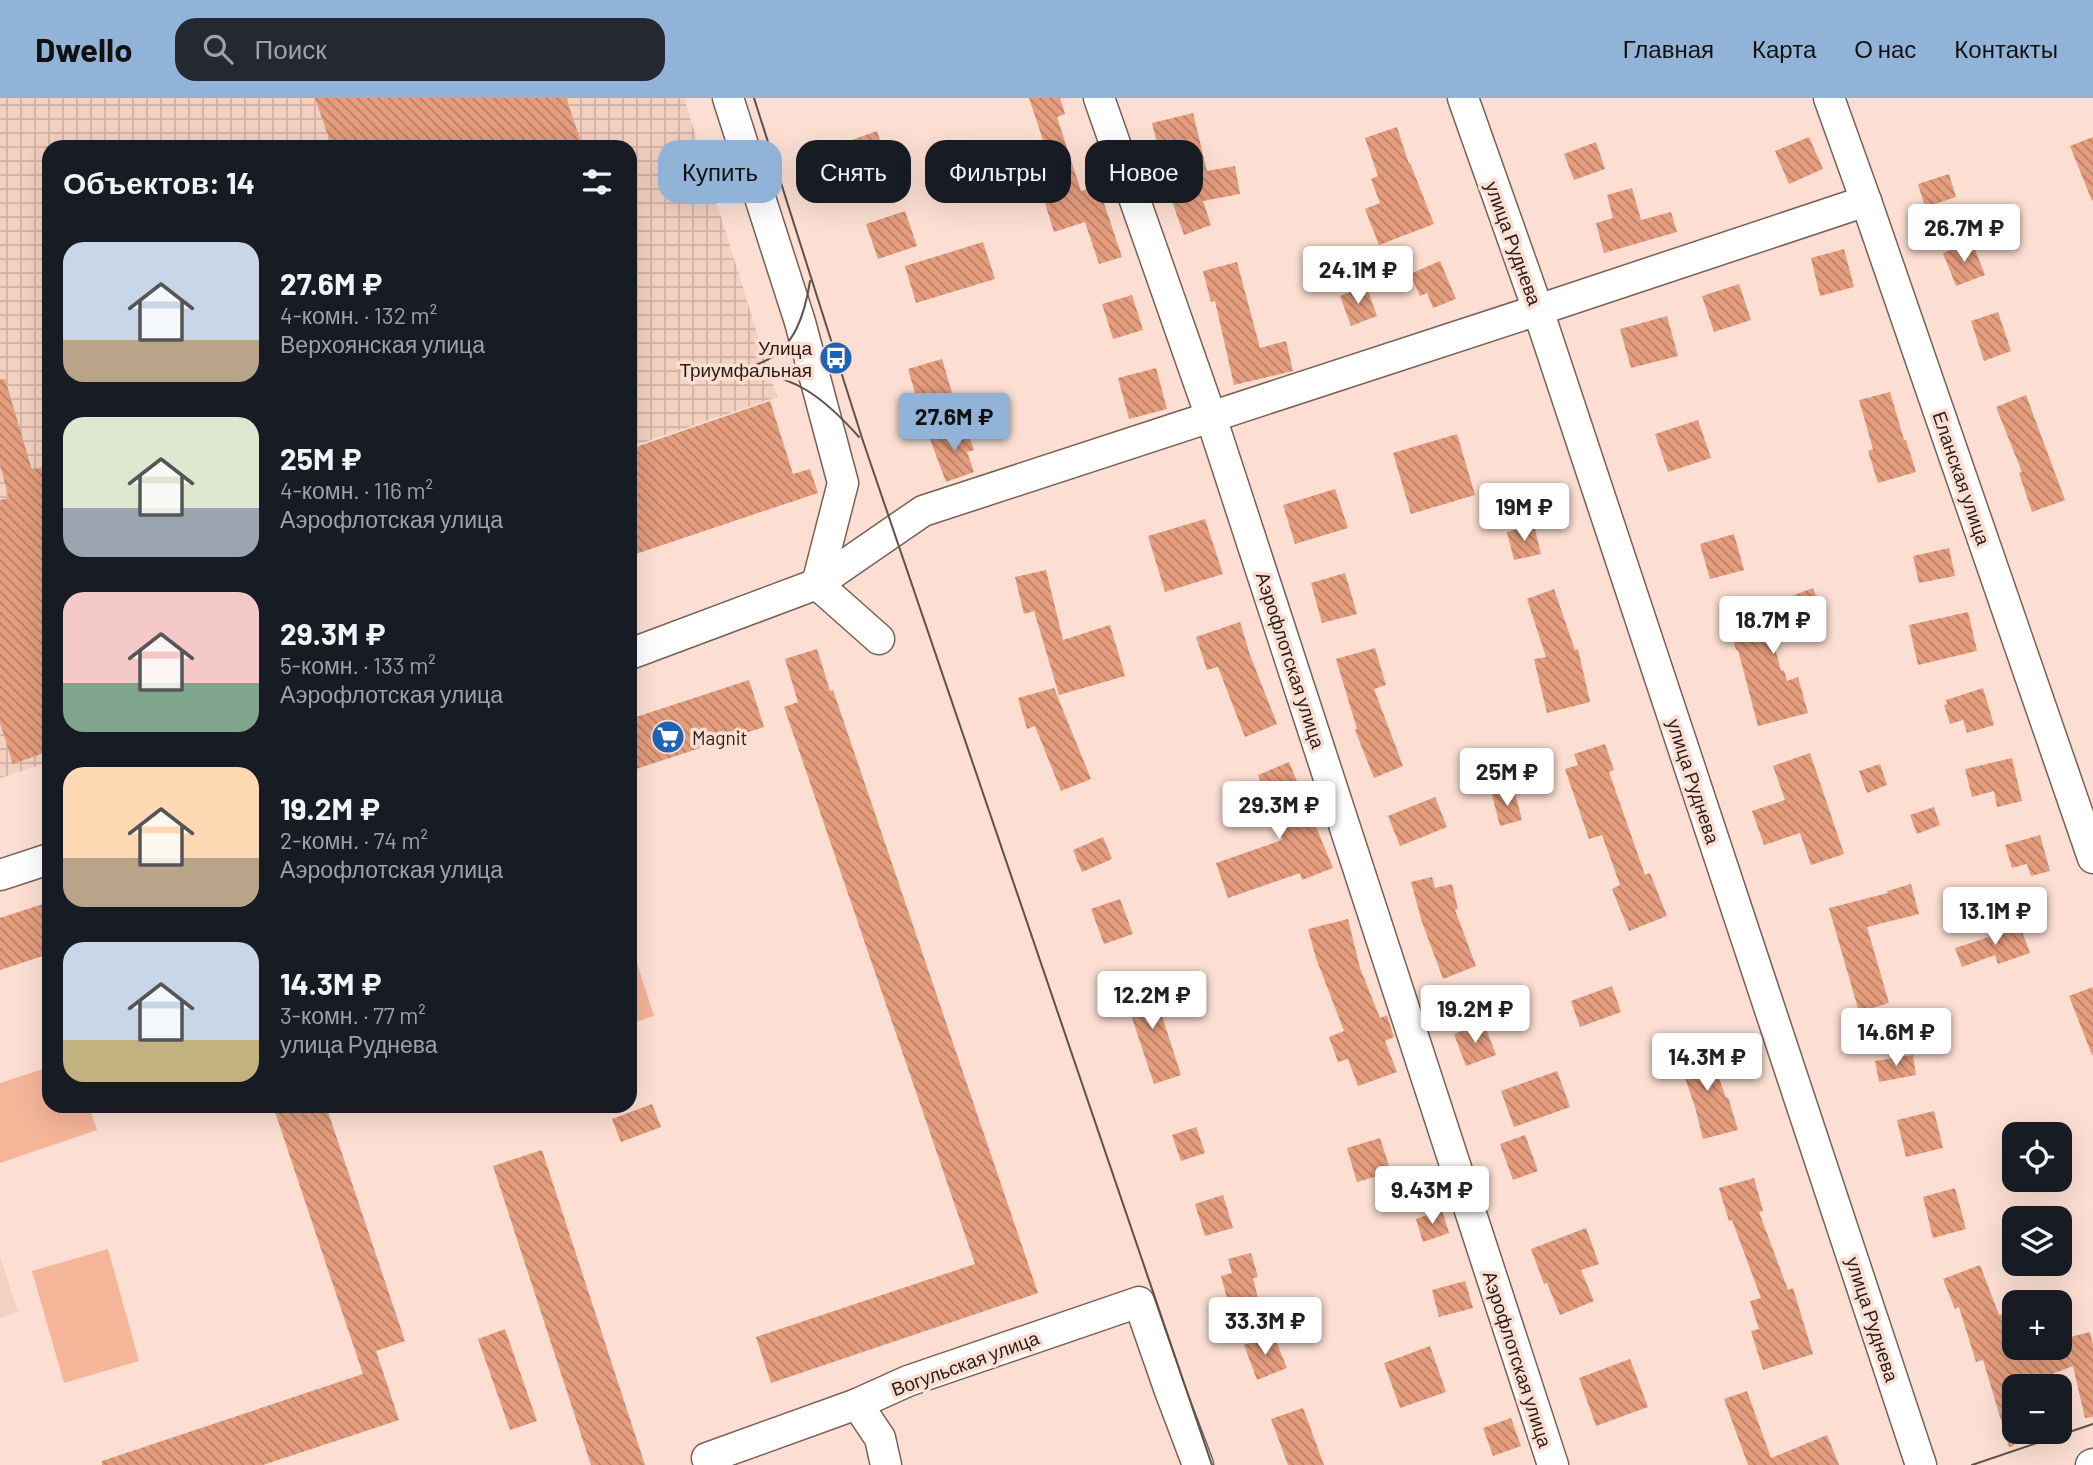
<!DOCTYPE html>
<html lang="ru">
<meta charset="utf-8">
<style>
:root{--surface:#171b24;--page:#242831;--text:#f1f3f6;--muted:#9ea1a6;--accent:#92b3d8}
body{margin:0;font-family:Barlow,sans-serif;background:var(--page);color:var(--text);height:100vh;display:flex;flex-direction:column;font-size:26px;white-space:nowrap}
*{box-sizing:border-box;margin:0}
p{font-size:23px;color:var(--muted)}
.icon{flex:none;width:38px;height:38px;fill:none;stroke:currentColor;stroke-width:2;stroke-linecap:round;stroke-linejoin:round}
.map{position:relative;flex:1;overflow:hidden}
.sheet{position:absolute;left:42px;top:42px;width:595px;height:973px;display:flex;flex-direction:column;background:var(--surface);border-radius:21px;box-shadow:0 7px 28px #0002}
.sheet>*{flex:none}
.banner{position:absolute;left:658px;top:42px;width:665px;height:63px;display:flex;gap:14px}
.tools{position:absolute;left:2002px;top:1024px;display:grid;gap:14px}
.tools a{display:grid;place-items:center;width:70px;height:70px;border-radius:14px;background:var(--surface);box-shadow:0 7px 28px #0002;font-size:35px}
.price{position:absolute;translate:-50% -60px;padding:0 16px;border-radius:7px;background:#fff;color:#222;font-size:23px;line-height:46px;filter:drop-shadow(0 2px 4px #0008)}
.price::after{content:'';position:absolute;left:50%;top:42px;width:21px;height:16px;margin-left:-10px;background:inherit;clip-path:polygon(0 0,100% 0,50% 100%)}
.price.active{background:var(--accent);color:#111}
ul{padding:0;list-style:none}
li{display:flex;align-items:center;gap:21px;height:175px;padding:0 21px}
li span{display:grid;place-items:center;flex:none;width:196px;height:140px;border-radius:21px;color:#555}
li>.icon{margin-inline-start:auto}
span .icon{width:84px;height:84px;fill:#fffc;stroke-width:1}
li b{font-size:30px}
h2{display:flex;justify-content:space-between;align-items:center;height:84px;padding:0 21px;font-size:30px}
.pill{padding:0 24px;border-radius:21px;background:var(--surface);box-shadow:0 7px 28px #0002;font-size:24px;line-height:63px}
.pill.active{background:var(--accent);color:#111}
header{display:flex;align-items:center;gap:42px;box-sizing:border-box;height:98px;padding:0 35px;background:var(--accent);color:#111}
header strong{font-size:33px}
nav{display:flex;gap:38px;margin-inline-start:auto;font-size:24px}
.search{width:490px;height:63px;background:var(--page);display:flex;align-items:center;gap:18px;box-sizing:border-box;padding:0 24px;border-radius:21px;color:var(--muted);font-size:26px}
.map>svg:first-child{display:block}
.built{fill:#f4d0c1}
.industrial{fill:url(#industrial-grid)}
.garden{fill:#f5b599}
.building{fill:url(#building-back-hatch)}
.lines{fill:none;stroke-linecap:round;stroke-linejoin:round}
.minor-casing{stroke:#786055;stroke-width:33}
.minor{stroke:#fff;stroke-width:30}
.tram{stroke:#5f5049;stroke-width:2}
.labels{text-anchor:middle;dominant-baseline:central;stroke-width:7;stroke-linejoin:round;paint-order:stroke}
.street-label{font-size:19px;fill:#281e19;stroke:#fcdfd2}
.poi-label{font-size:19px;fill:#281e19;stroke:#fcdfd2;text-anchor:end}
</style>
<header>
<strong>Dwello</strong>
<div class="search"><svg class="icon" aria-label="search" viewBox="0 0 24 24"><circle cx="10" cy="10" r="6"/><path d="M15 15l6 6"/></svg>Поиск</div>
<nav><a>Главная</a><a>Карта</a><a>О нас</a><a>Контакты</a></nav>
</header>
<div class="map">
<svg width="2093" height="1367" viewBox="0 0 2093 1367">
<defs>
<pattern id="industrial-grid" width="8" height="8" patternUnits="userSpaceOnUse" patternTransform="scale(1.75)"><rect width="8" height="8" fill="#f4d0c1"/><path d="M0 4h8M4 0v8" fill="none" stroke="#d1b2a5"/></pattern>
<pattern id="building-back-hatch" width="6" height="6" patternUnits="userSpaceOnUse" patternTransform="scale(1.75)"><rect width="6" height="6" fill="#e49d7d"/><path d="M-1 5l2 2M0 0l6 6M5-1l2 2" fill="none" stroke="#b97f66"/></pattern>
</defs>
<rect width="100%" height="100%" fill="#fcdfd2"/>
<!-- built -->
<polygon class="built" points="0,1158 18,1214 0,1220"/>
<!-- industrial -->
<polygon class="industrial" points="0,0 684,0 777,299 630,349 630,49 49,49 49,664 0,680"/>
<!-- garden -->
<g class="garden">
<polygon points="633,853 654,918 630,926 630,854"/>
<polygon points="49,969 49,1008 89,1008 97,1032 0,1065 0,985"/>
<polygon points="108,1151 139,1263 64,1285 32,1173"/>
</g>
<!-- building -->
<g class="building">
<polygon points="315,0 566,0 580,41 560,49 332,49"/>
<polygon points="1029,0 1060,0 1065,16 1057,19 1081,93 1098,87 1122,159 1099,166 1085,124 1054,134 1045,105 1048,104 1033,55 1046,51"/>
<polygon points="1193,15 1207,73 1235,68 1240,96 1203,103 1211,127 1184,137 1164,81 1166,81 1152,25"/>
<polygon points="1397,29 1409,66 1410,65 1434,126 1379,147 1365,111 1380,105 1371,81 1378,78 1365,40"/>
<polygon points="877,33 890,73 849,87 835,48"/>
<polygon points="1809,39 1823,71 1789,86 1775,53"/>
<polygon points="2093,39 2093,102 2092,103 2070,48"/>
<polygon points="1596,44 1605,71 1574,82 1564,56"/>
<polygon points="1949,76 1956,99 1925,109 1918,86"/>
<polygon points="1632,90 1641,122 1671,114 1677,134 1604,155 1596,125 1613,120 1607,97"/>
<polygon points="905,113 917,148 878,161 866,126"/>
<polygon points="983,144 995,181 916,205 905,168"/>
<polygon points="1972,144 1985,177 1956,188 1943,155"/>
<polygon points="1844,151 1854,189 1820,198 1811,160"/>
<polygon points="1440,163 1456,201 1433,210 1427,195 1420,198 1410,176"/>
<polygon points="1237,164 1260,250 1286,243 1293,273 1234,287 1215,203 1211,204 1203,173"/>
<polygon points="1739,186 1751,222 1714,234 1702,198"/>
<polygon points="1366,188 1377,218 1351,228 1340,198"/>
<polygon points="1132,197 1143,232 1113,241 1102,206"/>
<polygon points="1998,214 2011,253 1984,263 1971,223"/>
<polygon points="1667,218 1678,258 1631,270 1620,231"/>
<polygon points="942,261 952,295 918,305 908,271"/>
<polygon points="1156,270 1167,311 1129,321 1118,280"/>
<polygon points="0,281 5,281 32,372 49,367 49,653 13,666 0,625 0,402 9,400 0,367"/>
<polygon points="1890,294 1904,342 1906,342 1916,374 1878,385 1868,353 1873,351 1859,302"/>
<polygon points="2026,297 2065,402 2032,414 2019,375 2022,374 1996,309"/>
<polygon points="770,303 793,376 810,371 818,395 630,458 630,351"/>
<polygon points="1698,322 1711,360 1668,374 1655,336"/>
<polygon points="966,328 974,352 967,354 974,374 946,384 930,341"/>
<polygon points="1457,336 1475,397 1411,416 1393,355"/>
<polygon points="1335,391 1348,430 1295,446 1283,407"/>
<polygon points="1205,421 1223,476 1165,494 1148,438"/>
<polygon points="1534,427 1541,456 1514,462 1507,434"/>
<polygon points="1734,436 1744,472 1710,481 1700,446"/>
<polygon points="1949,450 1955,478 1919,485 1913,458"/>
<polygon points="1046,472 1063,542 1110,527 1125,578 1059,597 1034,513 1024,516 1015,479"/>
<polygon points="1345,475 1357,516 1322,525 1311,485"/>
<polygon points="1813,490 1824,519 1772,538 1781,573 1784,572 1787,583 1798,579 1808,615 1758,628 1738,552 1736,552 1728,522 1783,507 1781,502"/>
<polygon points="1554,491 1575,552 1578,551 1590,604 1547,615 1534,561 1546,559 1527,501"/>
<polygon points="1968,514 1977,553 1918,567 1909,527"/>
<polygon points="1240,524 1250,557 1277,626 1245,639 1218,569 1207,572 1196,539"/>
<polygon points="1375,550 1386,587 1374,591 1403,668 1374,680 1355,632 1357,631 1336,561"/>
<polygon points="817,551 830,593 833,592 1038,1195 771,1285 756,1239 975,1166 784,609 798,604 785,561"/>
<polygon points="749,582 764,629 630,673 630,621"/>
<polygon points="1054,590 1091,681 1061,693 1035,628 1027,631 1018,600"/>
<polygon points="1983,590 1994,627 1967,635 1963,622 1950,626 1944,607 1947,606 1946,602"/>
<polygon points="1605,646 1614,672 1609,674 1645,777 1650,775 1667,818 1629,833 1612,791 1620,787 1602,737 1589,741 1565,671 1578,667 1574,656"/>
<polygon points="1810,655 1844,756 1811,767 1800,735 1764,747 1752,713 1785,702 1773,668"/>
<polygon points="2012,660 2022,703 1997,709 1994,693 1972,699 1965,671"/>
<polygon points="1289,664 1333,770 1302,782 1300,775 1228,800 1216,765 1282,742 1275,719 1258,677"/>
<polygon points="1880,666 1887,687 1867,695 1859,673"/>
<polygon points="1514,692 1522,722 1500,728 1492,697"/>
<polygon points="1435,699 1447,729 1400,748 1388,718"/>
<polygon points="1934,709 1940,727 1917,736 1910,717"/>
<polygon points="2040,737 2050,773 2031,778 2027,766 2012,770 2005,747"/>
<polygon points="1103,739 1112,761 1082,774 1073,752"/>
<polygon points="1432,779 1435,790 1452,786 1458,811 1455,812 1476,868 1443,881 1422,824 1411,784"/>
<polygon points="1911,786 1919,816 1867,829 1889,905 1859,914 1829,810 1888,795 1887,793"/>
<polygon points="1120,801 1133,836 1104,846 1091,811"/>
<polygon points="49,804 49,856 0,872 0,820"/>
<polygon points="1348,821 1360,870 1380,920 1387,917 1394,939 1385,943 1397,974 1358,988 1348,961 1338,964 1329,939 1344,933 1316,860 1308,831"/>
<polygon points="2019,825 2030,855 1998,866 1995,857 1962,869 1955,850 1989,839 1988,836"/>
<polygon points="1150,881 1181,977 1154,986 1122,890"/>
<polygon points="1612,888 1621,914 1580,929 1571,903"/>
<polygon points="2093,889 2093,957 2092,957 2069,898"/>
<polygon points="1484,925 1496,957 1466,968 1454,936"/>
<polygon points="1707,946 1726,1000 1728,999 1738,1032 1703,1041 1695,1009 1677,957"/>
<polygon points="1913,957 1916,977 1879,984 1875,963"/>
<polygon points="1557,973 1570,1009 1514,1029 1501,993"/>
<polygon points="652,1006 661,1029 621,1044 612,1021"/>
<polygon points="273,1008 326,1008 405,1243 376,1253 399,1322 263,1367 102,1367 102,1363 363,1276"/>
<polygon points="1934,1013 1943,1050 1906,1059 1897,1022"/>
<polygon points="1196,1029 1205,1055 1181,1063 1172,1037"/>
<polygon points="1525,1037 1538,1073 1513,1082 1500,1046"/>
<polygon points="1380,1040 1391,1074 1357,1084 1347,1050"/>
<polygon points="542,1052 645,1367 591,1367 493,1068"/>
<polygon points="1754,1080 1763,1113 1759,1114 1788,1192 1793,1190 1813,1256 1763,1272 1751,1233 1759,1231 1750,1203 1761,1200 1732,1122 1729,1123 1719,1090"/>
<polygon points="1955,1090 1966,1131 1933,1140 1923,1099"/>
<polygon points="1223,1097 1233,1130 1205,1138 1195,1106"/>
<polygon points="1442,1112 1449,1135 1423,1144 1416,1121"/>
<polygon points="1586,1130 1599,1166 1581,1172 1594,1203 1560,1217 1547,1185 1544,1186 1531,1151"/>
<polygon points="1251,1155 1258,1179 1253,1180 1258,1200 1229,1208 1221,1178 1232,1175 1228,1161"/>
<polygon points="1980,1167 1999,1217 2008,1214 2014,1233 2014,1250 2019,1250 2022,1258 2043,1250 2068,1250 2066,1240 2090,1234 2093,1247 2093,1319 2085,1320 2073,1268 2022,1288 2014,1288 2014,1348 2009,1349 1983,1262 1976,1264 1959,1209 1955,1211 1943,1181"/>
<polygon points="1465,1183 1473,1210 1439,1219 1432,1192"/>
<polygon points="505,1231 537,1323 510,1332 478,1241"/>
<polygon points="1273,1236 1287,1270 1257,1282 1244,1247"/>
<polygon points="1430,1248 1446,1294 1400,1310 1384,1265"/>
<polygon points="1630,1261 1648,1309 1596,1328 1579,1280"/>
<polygon points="1747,1293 1771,1360 1827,1337 1839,1367 1748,1367 1724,1301"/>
<polygon points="1303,1310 1324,1367 1288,1367 1271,1321"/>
<polygon points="1511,1320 1521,1348 1493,1358 1483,1330"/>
</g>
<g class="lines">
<defs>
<g id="minor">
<polyline points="728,0 800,224 843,385 817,486 879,541"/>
<polyline points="1099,0 1211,319 1553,1367"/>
<polyline points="1463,0 1538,212 1921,1367"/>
<polyline points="1829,0 1866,103 2093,760"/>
<polyline points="630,556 817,486 923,413 1538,212 1866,103"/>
<polyline points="0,777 49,761"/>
<polyline points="710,1367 707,1360 857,1306"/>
<polyline points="886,1367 880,1340 857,1306 908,1283 1139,1204 1170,1293 1198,1367"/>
<polyline points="2091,1367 2093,1366"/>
</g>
</defs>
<!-- minor casing -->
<use href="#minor" class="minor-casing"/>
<!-- minor -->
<use href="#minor" class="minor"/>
<!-- tram -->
<g class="tram">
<polyline points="754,0 863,343 1212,1367"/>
<path d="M 726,276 C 738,272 751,269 763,264 C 795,250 805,215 810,183"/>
<path d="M 740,276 C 792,272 827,303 859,339"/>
<polyline points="1972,1367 2093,1326"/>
</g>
</g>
<!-- icons -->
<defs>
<symbol id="bus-disc" viewBox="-11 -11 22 22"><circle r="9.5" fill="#1d64b4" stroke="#fcdfd2"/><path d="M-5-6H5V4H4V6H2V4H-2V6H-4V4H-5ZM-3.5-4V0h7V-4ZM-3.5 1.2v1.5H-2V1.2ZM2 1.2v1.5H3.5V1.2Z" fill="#fff"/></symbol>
<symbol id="supermarket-disc" viewBox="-11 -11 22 22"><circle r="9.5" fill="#1d64b4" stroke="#fcdfd2"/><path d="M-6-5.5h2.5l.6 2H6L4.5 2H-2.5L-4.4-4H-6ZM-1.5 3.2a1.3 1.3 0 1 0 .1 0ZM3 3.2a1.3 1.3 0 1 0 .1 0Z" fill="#fff"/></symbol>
</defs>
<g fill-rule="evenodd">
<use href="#bus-disc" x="817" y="241" width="38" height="38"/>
<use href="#supermarket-disc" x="649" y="620" width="38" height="38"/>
</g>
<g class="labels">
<!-- street labels -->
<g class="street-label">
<text transform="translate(1514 145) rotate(70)">улица Руднева</text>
<text transform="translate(1962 380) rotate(71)">Еланская улица</text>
<text transform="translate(1291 562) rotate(72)">Аэрофлотская улица</text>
<text transform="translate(1694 683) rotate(72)">улица Руднева</text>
<text transform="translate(1873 1221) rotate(72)">улица Руднева</text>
<text transform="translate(1518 1261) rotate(72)">Аэрофлотская улица</text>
<text transform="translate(965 1265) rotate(-20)">Вогульская улица</text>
</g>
<!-- poi labels -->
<g class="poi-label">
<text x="812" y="249">Улица<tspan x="812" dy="22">Триумфальная</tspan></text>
<text x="692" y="639" text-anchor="start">Magnit</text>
</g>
</g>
</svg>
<div class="tools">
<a><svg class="icon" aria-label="locate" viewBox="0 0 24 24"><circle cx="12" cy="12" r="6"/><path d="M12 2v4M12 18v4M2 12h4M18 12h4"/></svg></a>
<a><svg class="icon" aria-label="layers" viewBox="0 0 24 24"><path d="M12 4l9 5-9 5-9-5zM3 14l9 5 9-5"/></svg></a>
<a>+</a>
<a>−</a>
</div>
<b class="price" style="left:1964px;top:166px">26.7M ₽</b>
<b class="price" style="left:1358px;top:208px">24.1M ₽</b>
<b class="price active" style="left:954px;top:355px">27.6M ₽</b>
<b class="price" style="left:1524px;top:445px">19M ₽</b>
<b class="price" style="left:1773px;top:558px">18.7M ₽</b>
<b class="price" style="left:1507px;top:710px">25M ₽</b>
<b class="price" style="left:1279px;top:743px">29.3M ₽</b>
<b class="price" style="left:1995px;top:849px">13.1M ₽</b>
<b class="price" style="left:1152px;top:933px">12.2M ₽</b>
<b class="price" style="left:1475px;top:947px">19.2M ₽</b>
<b class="price" style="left:1896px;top:970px">14.6M ₽</b>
<b class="price" style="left:1707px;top:995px">14.3M ₽</b>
<b class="price" style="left:1432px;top:1128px">9.43M ₽</b>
<b class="price" style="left:1265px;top:1259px">33.3M ₽</b>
<div class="banner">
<a class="pill active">Купить</a>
<a class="pill">Снять</a>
<a class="pill">Фильтры</a>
<a class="pill">Новое</a>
</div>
<section class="sheet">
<h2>Объектов: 14<svg class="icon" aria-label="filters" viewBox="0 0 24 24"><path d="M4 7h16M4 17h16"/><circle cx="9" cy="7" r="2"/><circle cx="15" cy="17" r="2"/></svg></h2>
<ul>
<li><span style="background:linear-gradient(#c9d6e8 70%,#b9a48a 0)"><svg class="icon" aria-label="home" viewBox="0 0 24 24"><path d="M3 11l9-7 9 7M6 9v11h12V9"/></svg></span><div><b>27.6M ₽</b><p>4-комн. · 132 m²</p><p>Верхоянская улица</p></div></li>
<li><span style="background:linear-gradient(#dfe7d0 65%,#9aa5b1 0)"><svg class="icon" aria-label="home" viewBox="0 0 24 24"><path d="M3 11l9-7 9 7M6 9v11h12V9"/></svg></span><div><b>25M ₽</b><p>4-комн. · 116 m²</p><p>Аэрофлотская улица</p></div></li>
<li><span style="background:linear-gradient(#f6c9c9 65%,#7fa58c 0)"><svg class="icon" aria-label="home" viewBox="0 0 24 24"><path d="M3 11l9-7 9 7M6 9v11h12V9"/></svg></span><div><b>29.3M ₽</b><p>5-комн. · 133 m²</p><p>Аэрофлотская улица</p></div></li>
<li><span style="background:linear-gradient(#ffd9b3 65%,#b9a48a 0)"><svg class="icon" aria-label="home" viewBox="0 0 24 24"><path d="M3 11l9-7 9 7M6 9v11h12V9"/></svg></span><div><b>19.2M ₽</b><p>2-комн. · 74 m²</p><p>Аэрофлотская улица</p></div></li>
<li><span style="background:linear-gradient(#c9d6e8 70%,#c2b280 0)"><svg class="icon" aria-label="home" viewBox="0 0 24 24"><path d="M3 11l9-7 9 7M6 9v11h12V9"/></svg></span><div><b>14.3M ₽</b><p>3-комн. · 77 m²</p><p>улица Руднева</p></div></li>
</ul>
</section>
</div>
